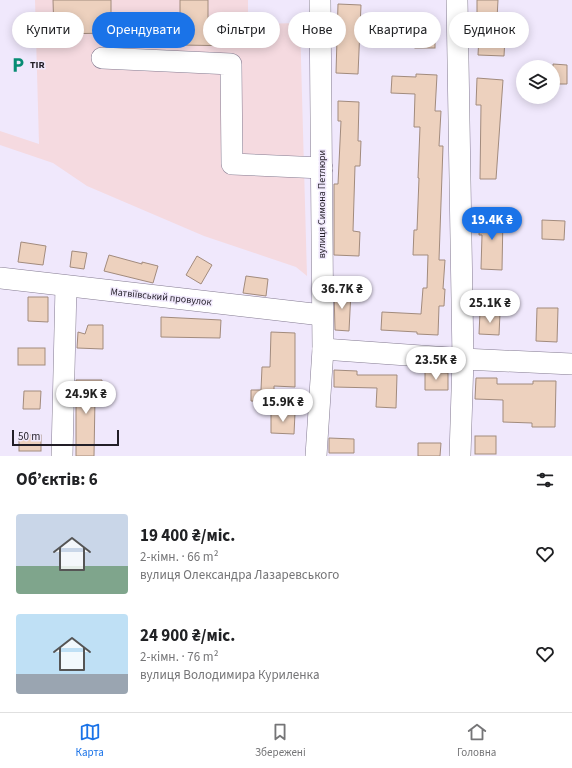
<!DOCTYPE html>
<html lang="uk">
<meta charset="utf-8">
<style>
:root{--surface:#fff;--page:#f6f6f6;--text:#202124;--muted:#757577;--line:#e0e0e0;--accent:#1a73e8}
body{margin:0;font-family:"Source Sans 3",sans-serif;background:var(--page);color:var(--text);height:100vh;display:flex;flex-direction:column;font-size:15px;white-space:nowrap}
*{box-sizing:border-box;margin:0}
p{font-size:13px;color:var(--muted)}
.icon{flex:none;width:22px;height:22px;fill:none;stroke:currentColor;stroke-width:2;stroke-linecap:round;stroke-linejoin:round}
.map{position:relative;height:456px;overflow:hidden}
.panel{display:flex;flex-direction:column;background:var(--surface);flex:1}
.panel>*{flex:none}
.hud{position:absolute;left:12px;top:12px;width:548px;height:36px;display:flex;gap:8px}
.controls{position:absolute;left:516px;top:60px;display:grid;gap:8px}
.controls a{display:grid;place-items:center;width:44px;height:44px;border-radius:50%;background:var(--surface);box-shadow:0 2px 10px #0003;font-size:20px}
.scale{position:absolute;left:12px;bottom:10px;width:107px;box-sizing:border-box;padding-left:4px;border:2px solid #221e27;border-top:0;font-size:11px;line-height:14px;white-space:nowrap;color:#221e27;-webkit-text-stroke:3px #f0e8fc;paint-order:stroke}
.price{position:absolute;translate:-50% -34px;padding:0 9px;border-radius:14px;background:#fff;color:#222;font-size:13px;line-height:26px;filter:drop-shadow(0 1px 2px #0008)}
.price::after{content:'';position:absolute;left:50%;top:24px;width:12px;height:9px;margin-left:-6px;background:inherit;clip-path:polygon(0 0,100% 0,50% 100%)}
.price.selected{background:var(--accent);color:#fff}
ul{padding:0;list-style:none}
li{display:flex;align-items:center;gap:12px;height:100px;padding:0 16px}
li span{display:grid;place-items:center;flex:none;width:112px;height:80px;border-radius:4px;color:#555}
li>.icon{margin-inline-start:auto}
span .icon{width:48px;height:48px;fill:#fffc;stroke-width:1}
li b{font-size:17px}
h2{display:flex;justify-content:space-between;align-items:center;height:48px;padding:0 16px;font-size:17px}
.tag{padding:0 14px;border-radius:18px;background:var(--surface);box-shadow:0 2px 10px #0003;font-size:14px;line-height:36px}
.tag.selected{background:var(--accent);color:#fff}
.tab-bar{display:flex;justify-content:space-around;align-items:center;height:56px;border-top:1px solid var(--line);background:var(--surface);font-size:11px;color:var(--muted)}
.tab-bar a{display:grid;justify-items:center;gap:2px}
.tab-bar .selected{color:var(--accent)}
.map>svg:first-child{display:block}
.industrial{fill:#f5dae0}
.building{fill:#edd1be;stroke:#a28b7d}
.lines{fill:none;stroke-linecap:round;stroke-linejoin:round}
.minor-casing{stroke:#847b91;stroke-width:22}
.minor{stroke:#fff;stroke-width:21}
.labels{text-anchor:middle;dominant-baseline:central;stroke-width:3;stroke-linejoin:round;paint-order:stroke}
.poi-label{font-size:10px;font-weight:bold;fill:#221e27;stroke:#f0e8fc;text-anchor:start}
.street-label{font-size:10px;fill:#221e27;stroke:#f0e8fc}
</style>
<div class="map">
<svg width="572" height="456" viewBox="0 0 572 456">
<rect width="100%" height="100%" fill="#f0e8fc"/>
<!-- industrial -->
<polygon class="industrial" points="35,0 248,0 248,24 300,23 307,276 296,267 204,236 87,186 53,163 0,145 0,131 39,144"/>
<!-- building -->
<g class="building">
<polygon points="53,0 111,0 111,33 54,34"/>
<polygon points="180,0 208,0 208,20 240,20 240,46 180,45"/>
<polygon points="477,0 498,0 496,37 505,37 504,56 478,55 480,16 477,16"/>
<polygon points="338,4 361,5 358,74 336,73"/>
<rect x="415" y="26" width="20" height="22"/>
<polygon points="553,64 567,65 567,84 553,84"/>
<polygon points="416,74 437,75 435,111 441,111 439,146 443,146 439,260 445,260 443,289 445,289 444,306 439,306 438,335 417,334 417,332 381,330 382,312 421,314 423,288 427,288 428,255 413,255 414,230 417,230 419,178 418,178 420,127 414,127 415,94 391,93 392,76 416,77"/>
<polygon points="477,78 503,80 496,179 480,179 481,105 476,105"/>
<polygon points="338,101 359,102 358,141 361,141 360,166 355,166 353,231 360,232 359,256 334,255 334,184 338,184 341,121 338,121"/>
<polygon points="480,214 503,215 502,270 481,269 482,235 479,235"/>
<polygon points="542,220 565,221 564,240 542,239"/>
<polygon points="21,242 46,246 43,265 18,262"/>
<polygon points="72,251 87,253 84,269 70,267"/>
<polygon points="109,255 142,264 142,262 158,266 153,283 104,271"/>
<polygon points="197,256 212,265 201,284 186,275"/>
<polygon points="246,276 268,279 266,296 243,293"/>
<polygon points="334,291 351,291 349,331 335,330"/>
<polygon points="28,297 48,297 48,322 28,321"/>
<polygon points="537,308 558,308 557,342 536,341"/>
<polygon points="480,312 500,313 499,335 479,334"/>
<polygon points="161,317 221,320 220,338 161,337"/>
<polygon points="88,325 103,325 103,349 77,348 78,332 85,334"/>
<polygon points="271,332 295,333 295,387 274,386 274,402 251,401 251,390 261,390 262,367 270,367"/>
<rect x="18" y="348" width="27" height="17"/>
<polygon points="334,370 357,371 357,375 397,375 396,408 376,407 377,388 334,387"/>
<polygon points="425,372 448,373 448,390 425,390"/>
<polygon points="476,378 497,378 497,384 533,384 533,381 556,381 555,427 532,427 532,423 503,422 503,400 475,399"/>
<polygon points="76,380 102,380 102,398 95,398 94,456 76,456"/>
<polygon points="24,391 41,391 40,409 23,409"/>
<polygon points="271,412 295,413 294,434 271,433"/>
<rect x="19" y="435" width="22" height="16"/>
<rect x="475" y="436" width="21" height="18"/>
<polygon points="329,438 354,439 354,453 329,453"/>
<polygon points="418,443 441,443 440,456 418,456"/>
</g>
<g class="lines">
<defs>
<g id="minor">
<polyline points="457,0 463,359 460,456"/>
<polyline points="102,58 231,64 232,164 322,168"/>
<polyline points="0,278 322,315"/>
<polyline points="323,349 463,359 572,364"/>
<polyline points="62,456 66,286"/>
<polyline points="316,456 323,349 320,0"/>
</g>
</defs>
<!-- minor casing -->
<use href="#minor" class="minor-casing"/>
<!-- minor -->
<use href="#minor" class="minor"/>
</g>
<!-- icons -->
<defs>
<symbol id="parking-bare" viewBox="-9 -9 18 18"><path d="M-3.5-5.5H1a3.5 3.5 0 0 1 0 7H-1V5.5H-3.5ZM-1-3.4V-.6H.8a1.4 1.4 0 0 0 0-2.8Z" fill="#078c73" stroke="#f0e8fc" stroke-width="2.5" paint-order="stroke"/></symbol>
</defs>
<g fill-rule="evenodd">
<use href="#parking-bare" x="7" y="54" width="22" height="22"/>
</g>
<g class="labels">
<!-- poi labels -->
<g class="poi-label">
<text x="30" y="65">TIR</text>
</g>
<!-- street labels -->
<g class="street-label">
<text transform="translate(322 204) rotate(-90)">вулиця Симона Петлюри</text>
<text transform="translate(161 297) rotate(6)">Матвіївський провулок</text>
</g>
</g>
</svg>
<div class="controls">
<a><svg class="icon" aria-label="layers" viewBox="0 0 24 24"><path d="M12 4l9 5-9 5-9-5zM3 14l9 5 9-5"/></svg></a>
</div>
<div class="scale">50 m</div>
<b class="price selected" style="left:492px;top:241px">19.4K ₴</b>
<b class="price" style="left:342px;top:310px">36.7K ₴</b>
<b class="price" style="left:490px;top:324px">25.1K ₴</b>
<b class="price" style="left:436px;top:381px">23.5K ₴</b>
<b class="price" style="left:86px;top:415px">24.9K ₴</b>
<b class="price" style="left:283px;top:423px">15.9K ₴</b>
<div class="hud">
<a class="tag">Купити</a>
<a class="tag selected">Орендувати</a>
<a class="tag">Фільтри</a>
<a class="tag">Нове</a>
<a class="tag">Квартира</a>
<a class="tag">Будинок</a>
</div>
</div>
<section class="panel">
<h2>Об’єктів: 6<svg class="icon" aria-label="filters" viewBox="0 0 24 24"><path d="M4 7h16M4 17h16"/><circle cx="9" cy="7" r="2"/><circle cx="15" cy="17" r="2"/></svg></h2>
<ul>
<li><span style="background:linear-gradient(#c9d6e8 65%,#7fa58c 0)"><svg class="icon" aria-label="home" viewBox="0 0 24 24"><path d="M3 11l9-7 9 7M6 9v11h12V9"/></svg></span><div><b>19 400 ₴/міс.</b><p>2-кімн. · 66 m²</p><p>вулиця Олександра Лазаревського</p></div><svg class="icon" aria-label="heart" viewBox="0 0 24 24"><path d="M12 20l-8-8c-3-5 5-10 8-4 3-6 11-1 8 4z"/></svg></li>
<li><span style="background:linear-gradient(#bfe0f5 75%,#9aa5b1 0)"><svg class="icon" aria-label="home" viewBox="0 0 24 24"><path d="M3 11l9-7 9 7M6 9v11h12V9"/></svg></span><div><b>24 900 ₴/міс.</b><p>2-кімн. · 76 m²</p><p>вулиця Володимира Куриленка</p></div><svg class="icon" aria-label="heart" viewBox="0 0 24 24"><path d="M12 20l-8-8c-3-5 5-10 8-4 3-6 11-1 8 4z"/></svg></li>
</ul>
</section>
<nav class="tab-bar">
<a class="selected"><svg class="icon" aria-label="map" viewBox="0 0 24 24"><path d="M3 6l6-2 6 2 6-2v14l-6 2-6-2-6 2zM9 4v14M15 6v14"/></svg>Карта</a>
<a><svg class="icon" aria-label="saved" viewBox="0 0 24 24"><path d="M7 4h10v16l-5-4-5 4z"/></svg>Збережені</a>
<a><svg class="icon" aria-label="home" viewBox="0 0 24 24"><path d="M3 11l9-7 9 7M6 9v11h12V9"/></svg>Головна</a>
</nav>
